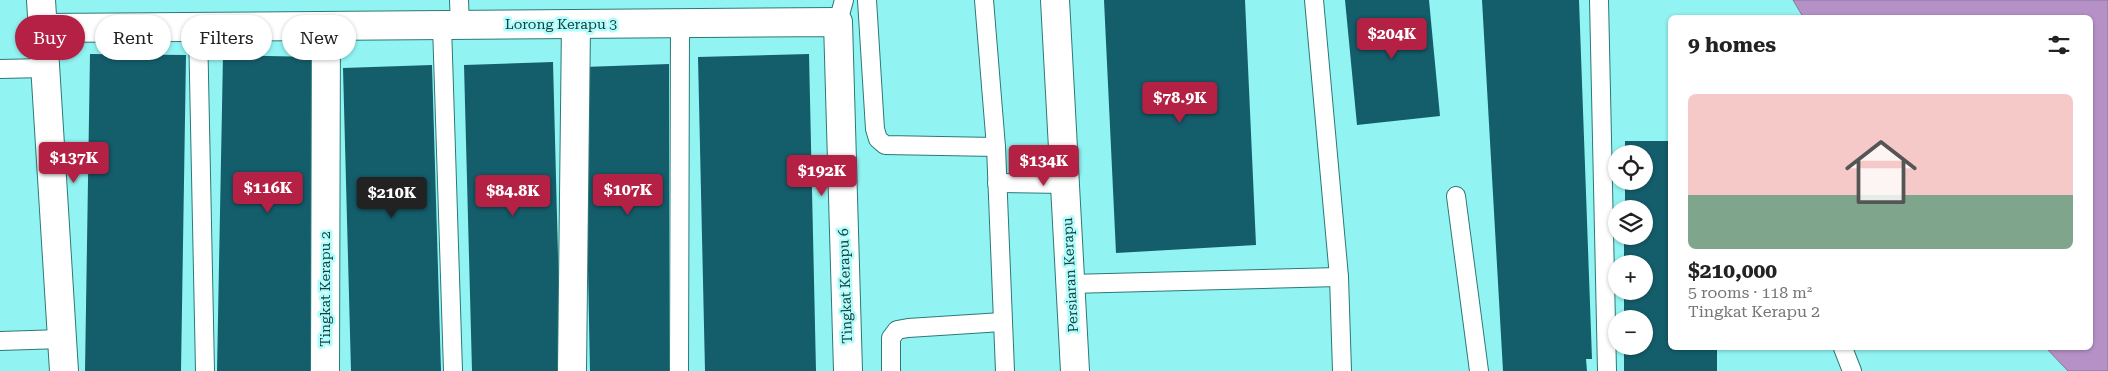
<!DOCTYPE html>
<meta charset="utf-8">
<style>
:root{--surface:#fff;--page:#f2f2f2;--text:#222;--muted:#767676;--accent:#b42144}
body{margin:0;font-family:"Roboto Serif",serif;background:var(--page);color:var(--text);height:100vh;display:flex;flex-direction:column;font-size:19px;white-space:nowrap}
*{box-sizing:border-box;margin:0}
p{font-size:16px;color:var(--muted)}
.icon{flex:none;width:28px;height:28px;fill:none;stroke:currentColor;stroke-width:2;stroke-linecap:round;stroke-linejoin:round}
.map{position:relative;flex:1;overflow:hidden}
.side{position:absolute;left:1668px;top:15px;width:425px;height:335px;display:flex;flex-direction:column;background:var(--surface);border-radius:8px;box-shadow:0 1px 4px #0004}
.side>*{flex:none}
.top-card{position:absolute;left:15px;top:15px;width:475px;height:45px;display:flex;gap:10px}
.controls{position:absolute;left:1608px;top:145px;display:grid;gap:10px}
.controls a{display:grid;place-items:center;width:45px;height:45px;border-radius:50%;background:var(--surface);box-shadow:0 1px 4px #0004;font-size:25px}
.price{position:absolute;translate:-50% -42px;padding:0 11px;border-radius:5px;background:var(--accent);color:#fff;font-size:16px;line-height:32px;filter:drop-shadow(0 1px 2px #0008)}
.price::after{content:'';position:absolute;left:50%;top:30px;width:15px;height:11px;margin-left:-8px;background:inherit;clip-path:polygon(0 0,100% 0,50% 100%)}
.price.active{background:#222;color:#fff}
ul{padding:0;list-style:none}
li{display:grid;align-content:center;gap:10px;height:265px;padding:0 20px}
li span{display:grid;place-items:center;height:155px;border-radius:8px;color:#555}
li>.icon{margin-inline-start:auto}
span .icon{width:90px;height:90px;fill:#fffc;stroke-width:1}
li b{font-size:21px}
h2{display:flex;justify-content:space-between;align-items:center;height:60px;padding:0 20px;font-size:21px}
.chip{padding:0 18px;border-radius:22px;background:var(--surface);box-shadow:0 1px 4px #0004;font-size:18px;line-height:45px}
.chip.active{background:var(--accent);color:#fff}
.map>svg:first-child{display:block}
.water{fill:#b591c8;stroke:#85799f}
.building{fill:#145d6b}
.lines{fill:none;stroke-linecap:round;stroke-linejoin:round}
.lane-casing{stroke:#2c7978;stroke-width:20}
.street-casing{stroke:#2c7978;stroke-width:30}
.lane{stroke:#fff;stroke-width:18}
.street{stroke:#fff;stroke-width:28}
.labels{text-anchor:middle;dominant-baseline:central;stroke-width:5;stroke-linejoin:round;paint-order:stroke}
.street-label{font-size:14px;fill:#164040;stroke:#b1fdfb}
</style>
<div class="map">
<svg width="2108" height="371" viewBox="0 0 2108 371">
<rect width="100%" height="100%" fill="#91f4f2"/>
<!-- water -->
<polygon class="water" points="1793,0 2108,0 2108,371 2068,371 2046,348 2090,348 2090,18 1803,17"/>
<!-- building -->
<g class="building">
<polygon points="1104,0 1245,0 1256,245 1116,253"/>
<polygon points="1345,0 1429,0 1440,116 1357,125"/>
<polygon points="1482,0 1579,0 1592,359 1586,359 1587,371 1503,371"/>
<polygon points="90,54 186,55 181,371 85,371"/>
<polygon points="809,54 816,371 705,371 698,57"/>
<polygon points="223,55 319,57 314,371 217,371"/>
<polygon points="553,62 561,371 472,371 464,65"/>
<polygon points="669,64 669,371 590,371 584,67"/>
<polygon points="432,65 441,371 351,371 343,68"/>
<polygon points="1625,141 1670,141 1670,348 1717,348 1717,371 1624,371 1624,346 1644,346 1644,319 1624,319 1624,291 1644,291 1644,264 1624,264 1624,236 1644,236 1644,209 1625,209 1625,181 1644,181 1644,154 1625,154"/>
</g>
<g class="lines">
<defs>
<g id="lane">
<polyline points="459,0 460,25"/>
<polyline points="867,0 875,129 878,139 885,145 996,147"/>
<polyline points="984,0 996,147 1005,371"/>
<polyline points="1314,0 1339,277 1342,371"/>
<polyline points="1599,0 1607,371"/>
<polyline points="838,22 844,0"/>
<polyline points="442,25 453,371"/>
<polyline points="198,27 205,371"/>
<polyline points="0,69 45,68"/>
<polyline points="997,183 1065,184"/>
<polyline points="1456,196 1479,371"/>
<polyline points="1070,284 1339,277"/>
<polyline points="0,341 62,339"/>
<polyline points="1843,348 1852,371"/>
<polyline points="679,371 680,24"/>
<polyline points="891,371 891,338 897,330 908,328 1002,322"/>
</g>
<g id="street">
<polyline points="41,0 64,371"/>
<polyline points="1055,0 1075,371"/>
<polyline points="43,28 838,22 848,371"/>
<polyline points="325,371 326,26"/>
<polyline points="572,371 576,24"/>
</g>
</defs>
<!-- lane casing -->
<use href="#lane" class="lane-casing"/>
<!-- street casing -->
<use href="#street" class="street-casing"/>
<!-- lane -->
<use href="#lane" class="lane"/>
<!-- street -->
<use href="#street" class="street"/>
</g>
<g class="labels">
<!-- street labels -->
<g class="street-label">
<text x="561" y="24">Lorong Kerapu 3</text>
<text transform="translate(1070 275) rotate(-93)">Persiaran Kerapu</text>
<text transform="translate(845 286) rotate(-92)">Tingkat Kerapu 6</text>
<text transform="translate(325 289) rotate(-90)">Tingkat Kerapu 2</text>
</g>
</g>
</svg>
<div class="controls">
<a><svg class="icon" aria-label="locate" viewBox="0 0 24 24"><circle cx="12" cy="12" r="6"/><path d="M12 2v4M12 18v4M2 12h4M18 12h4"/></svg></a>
<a><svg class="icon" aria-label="layers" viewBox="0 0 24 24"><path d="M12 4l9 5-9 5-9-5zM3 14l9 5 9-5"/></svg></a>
<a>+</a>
<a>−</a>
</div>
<b class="price" style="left:1392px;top:60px">$204K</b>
<b class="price" style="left:1180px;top:124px">$78.9K</b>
<b class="price" style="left:74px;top:184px">$137K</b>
<b class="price" style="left:1044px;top:187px">$134K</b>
<b class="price" style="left:822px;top:197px">$192K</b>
<b class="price" style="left:268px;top:214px">$116K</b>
<b class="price" style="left:628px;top:216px">$107K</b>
<b class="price" style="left:513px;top:217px">$84.8K</b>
<b class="price active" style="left:392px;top:219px">$210K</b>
<div class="top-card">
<a class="chip active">Buy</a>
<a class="chip">Rent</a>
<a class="chip">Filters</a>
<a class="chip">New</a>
</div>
<section class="side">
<h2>9 homes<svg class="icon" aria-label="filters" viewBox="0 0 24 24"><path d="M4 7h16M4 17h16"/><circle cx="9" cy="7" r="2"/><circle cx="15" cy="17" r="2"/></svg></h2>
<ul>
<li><span style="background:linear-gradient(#f6c9c9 65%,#7fa58c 0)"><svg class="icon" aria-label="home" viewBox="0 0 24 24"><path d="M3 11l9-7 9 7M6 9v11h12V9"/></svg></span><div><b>$210,000</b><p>5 rooms · 118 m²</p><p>Tingkat Kerapu 2</p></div></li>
</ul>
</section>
</div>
